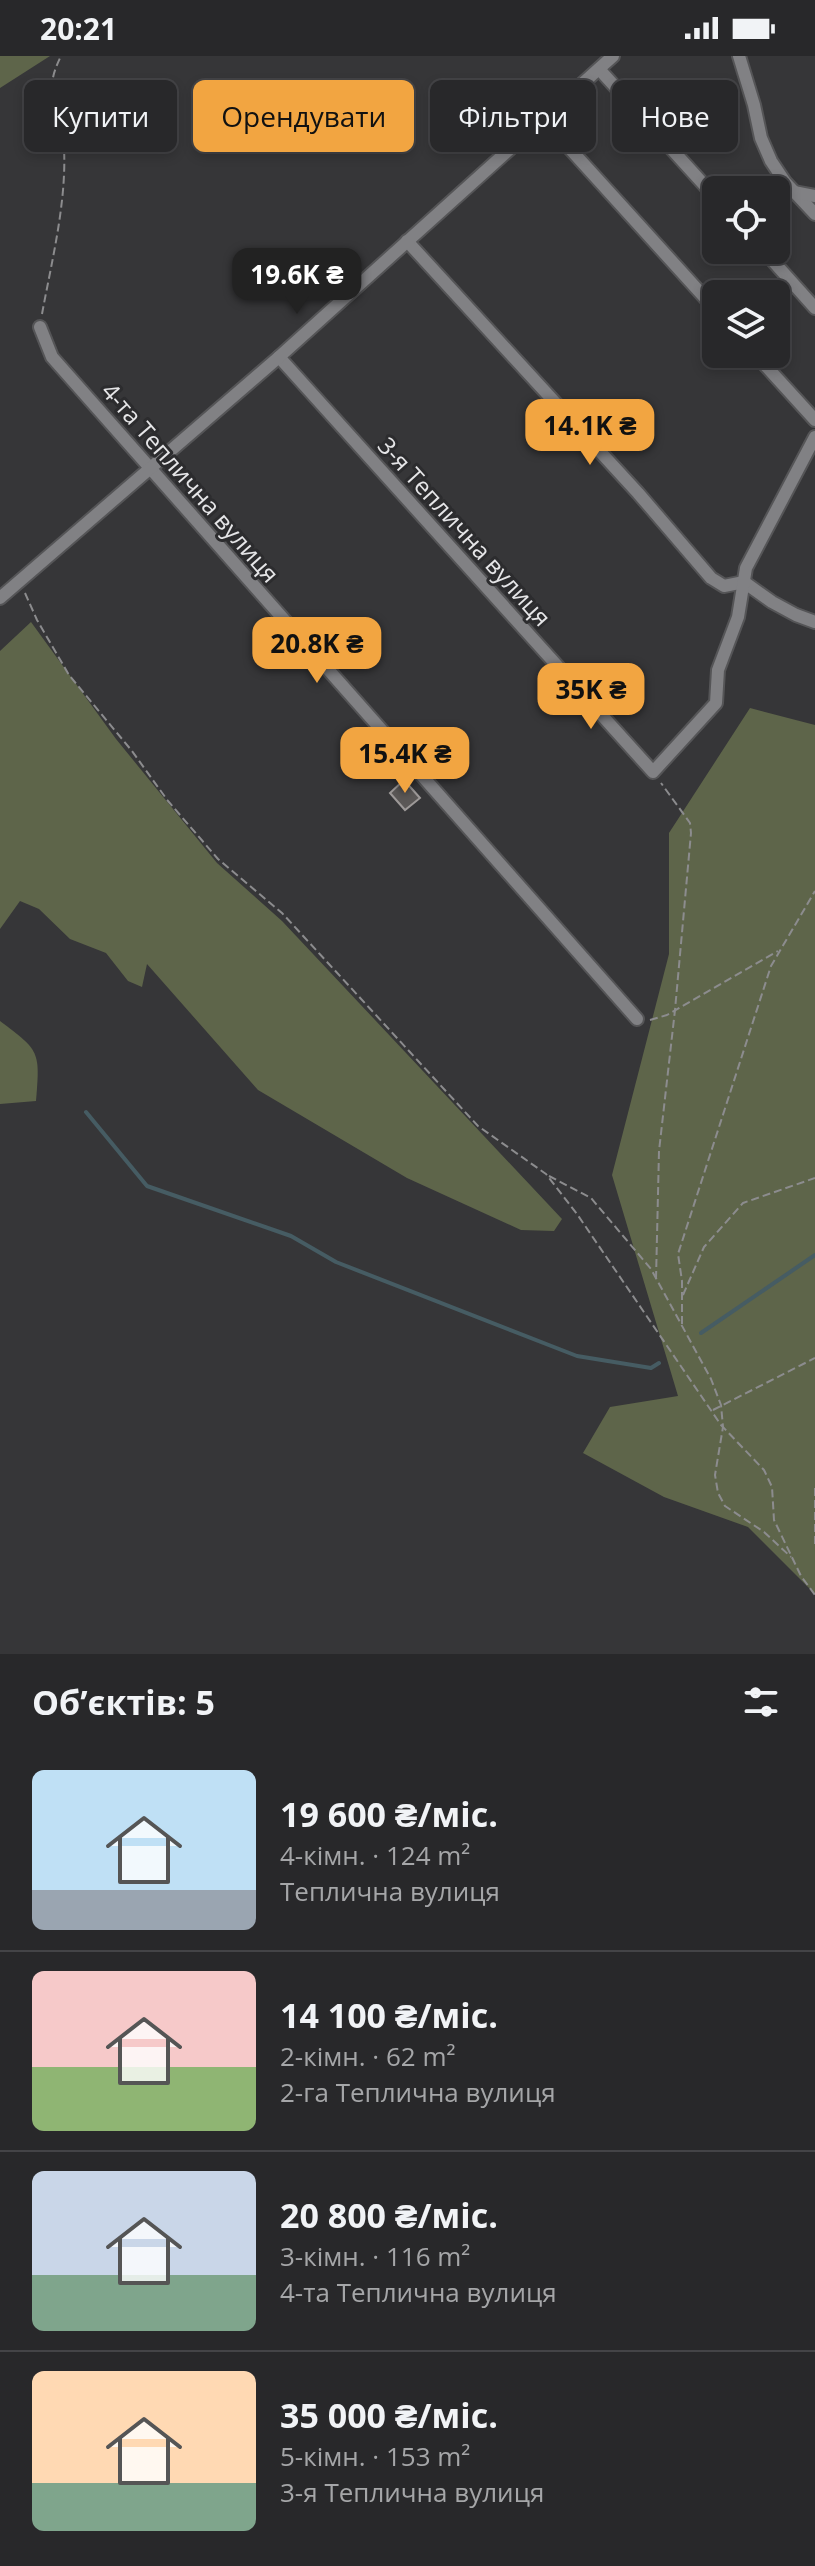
<!DOCTYPE html>
<html lang="uk">
<meta charset="utf-8">
<style>
:root{--surface:#28282a;--page:#343436;--text:#f1f3f6;--muted:#a5a6a8;--line:#444447;--accent:#f2a541}
body{margin:0;font-family:"Open Sans",sans-serif;background:var(--page);color:var(--text);height:100vh;display:flex;flex-direction:column;font-size:30px;white-space:nowrap}
*{box-sizing:border-box;margin:0}
p{font-size:26px;color:var(--muted)}
.icon{flex:none;width:44px;height:44px;fill:none;stroke:currentColor;stroke-width:2;stroke-linecap:round;stroke-linejoin:round}
.map{position:relative;height:1598px;overflow:hidden}
.details{display:flex;flex-direction:column;background:var(--surface);flex:1}
.details>*{flex:none}
.guide{position:absolute;left:24px;top:24px;width:768px;height:72px;display:flex;gap:16px}
.tools{position:absolute;left:702px;top:120px;display:grid;gap:16px}
.tools a{display:grid;place-items:center;width:88px;height:88px;border-radius:12px;background:var(--surface);box-shadow:0 4px 12px #0003,0 0 0 2px var(--line);font-size:40px}
.price{position:absolute;translate:-50% -68px;padding:0 18px;border-radius:16px;background:var(--accent);color:#111;font-size:26px;line-height:52px;filter:drop-shadow(0 2px 4px #0008)}
.price::after{content:'';position:absolute;left:50%;top:48px;width:24px;height:18px;margin-left:-12px;background:inherit;clip-path:polygon(0 0,100% 0,50% 100%)}
.price.on{background:#222;color:#fff}
ul{padding:0;list-style:none}
li{display:flex;align-items:center;gap:24px;height:200px;padding:0 32px}
li+li{border-top:2px solid var(--line)}
li span{display:grid;place-items:center;flex:none;width:224px;height:160px;border-radius:12px;color:#555}
li>.icon{margin-inline-start:auto}
span .icon{width:96px;height:96px;fill:#fffc;stroke-width:1}
li b{font-size:34px}
h2{display:flex;justify-content:space-between;align-items:center;height:96px;padding:0 32px;font-size:34px}
.chip{padding:0 28px;border-radius:12px;background:var(--surface);box-shadow:0 4px 12px #0003,0 0 0 2px var(--line);font-size:28px;line-height:72px}
.chip.on{background:var(--accent);color:#111}
.status{display:flex;justify-content:space-between;align-items:center;height:56px;padding:0 40px;background:var(--surface);direction:ltr}
.status svg{height:22px;fill:currentColor}
.map>svg:first-child{display:block}
.green{fill:#5e654a}
.lines{fill:none;stroke-linecap:round;stroke-linejoin:round}
.stream{stroke:#465c63;stroke-width:4}
.building{fill:#5b5857;stroke:#9d9998;stroke-width:2}
.minor-casing{stroke:#555557;stroke-width:16}
.path{stroke:#8c8c8e;stroke-width:2;stroke-dasharray:8 4;stroke-linecap:butt}
.minor{stroke:#818184;stroke-width:12}
.labels{text-anchor:middle;dominant-baseline:central;stroke-width:6;stroke-linejoin:round;paint-order:stroke}
.street-label{font-size:24px;fill:#e6e6e8;stroke:#2c2c2e}
</style>
<div class="status"><b>20:21</b><svg viewBox="0 0 49 12"><path d="M0 12V9h3v3zM5 12V6h3v6zM10 12V3h3v9zM15 12V0h3v12zM26 1h20v11H26zM47 4h2v5h-2z"/></svg></div>
<div class="map">
<svg width="815" height="1598" viewBox="0 0 815 1598">
<rect width="100%" height="100%" fill="#363638"/>
<!-- green -->
<g class="green">
<polygon points="0,0 50,0 0,32"/>
<polygon points="31,566 116,683 217,807 282,865 562,1163 554,1175 521,1174 407,1122 258,1034 147,908 142,931 128,925 106,897 70,883 39,853 20,845 0,873 0,595"/>
<polygon points="750,652 815,669 815,1538 748,1471 664,1441 583,1397 610,1351 678,1340 612,1119 669,898 669,777"/>
<path d="M 0,965 C 40,995 40,995 36,1045 L 0,1048 Z"/>
</g>
<g class="lines">
<!-- stream -->
<g class="stream">
<polyline points="86,1056 147,1130 291,1180 336,1206 577,1300 651,1312 659,1307"/>
<polyline points="701,1277 815,1199"/>
</g>
</g>
<!-- building -->
<polygon class="building" points="404,724 420,742 405,754 390,737"/>
<g class="lines">
<defs>
<g id="minor">
<polyline points="739,0 754,49 761,82 771,105 785,126 815,158"/>
<polyline points="599,13 716,142"/>
<polyline points="543,63 716,254"/>
<polyline points="794,136 815,140"/>
<polyline points="407,185 638,437 711,522 724,530 744,526 772,546 796,559 815,566"/>
<polyline points="763,194 815,252"/>
<polyline points="40,271 52,301 637,963"/>
<polyline points="755,298 815,364"/>
<polyline points="279,301 653,716 716,647 718,614 738,561 746,512 815,381"/>
<polyline points="0,542 279,301 613,0"/>
</g>
</defs>
<!-- minor casing -->
<use href="#minor" class="minor-casing"/>
<!-- path -->
<g class="path">
<path d="M 42,258 C 53,198 72,126 61,66 C 55,34 45,33 61,0"/>
<polyline points="25,537 37,564 69,619 132,695 168,745 218,803 282,857 478,1070 546,1118 577,1158 721,1369 764,1414 772,1431 774,1464 801,1520 815,1539"/>
<polyline points="650,964 667,959 778,895"/>
<polyline points="549,1120 591,1142 651,1213 711,1323 721,1349 723,1371 715,1419 718,1437 725,1450 764,1476 791,1501"/>
<polyline points="656,1223 659,1095 675,954 691,777 690,767 661,727"/>
<polyline points="683,1239 704,1191 743,1147 815,1122"/>
<polyline points="682,1268 682,1225 678,1198 771,910 815,835"/>
<polyline points="713,1354 815,1302"/>
<polyline points="815,1432 815,1489"/>
</g>
<!-- minor -->
<use href="#minor" class="minor"/>
</g>
<g class="labels">
<!-- street labels -->
<g class="street-label">
<text transform="translate(191 426) rotate(49)">4-та Теплична вулиця</text>
<text transform="translate(465 475) rotate(48)">3-я Теплична вулиця</text>
</g>
</g>
</svg>
<div class="tools">
<a><svg class="icon" aria-label="locate" viewBox="0 0 24 24"><circle cx="12" cy="12" r="6"/><path d="M12 2v4M12 18v4M2 12h4M18 12h4"/></svg></a>
<a><svg class="icon" aria-label="layers" viewBox="0 0 24 24"><path d="M12 4l9 5-9 5-9-5zM3 14l9 5 9-5"/></svg></a>
</div>
<b class="price on" style="left:297px;top:260px">19.6K ₴</b>
<b class="price" style="left:590px;top:411px">14.1K ₴</b>
<b class="price" style="left:317px;top:629px">20.8K ₴</b>
<b class="price" style="left:591px;top:675px">35K ₴</b>
<b class="price" style="left:405px;top:739px">15.4K ₴</b>
<div class="guide">
<a class="chip">Купити</a>
<a class="chip on">Орендувати</a>
<a class="chip">Фільтри</a>
<a class="chip">Нове</a>
</div>
</div>
<section class="details">
<h2>Об’єктів: 5<svg class="icon" aria-label="filters" viewBox="0 0 24 24"><path d="M4 7h16M4 17h16"/><circle cx="9" cy="7" r="2"/><circle cx="15" cy="17" r="2"/></svg></h2>
<ul>
<li><span style="background:linear-gradient(#bfe0f5 75%,#9aa5b1 0)"><svg class="icon" aria-label="home" viewBox="0 0 24 24"><path d="M3 11l9-7 9 7M6 9v11h12V9"/></svg></span><div><b>19 600 ₴/міс.</b><p>4-кімн. · 124 m²</p><p>Теплична вулиця</p></div></li>
<li><span style="background:linear-gradient(#f6c9c9 60%,#8fb573 0)"><svg class="icon" aria-label="home" viewBox="0 0 24 24"><path d="M3 11l9-7 9 7M6 9v11h12V9"/></svg></span><div><b>14 100 ₴/міс.</b><p>2-кімн. · 62 m²</p><p>2-га Теплична вулиця</p></div></li>
<li><span style="background:linear-gradient(#c9d6e8 65%,#7fa58c 0)"><svg class="icon" aria-label="home" viewBox="0 0 24 24"><path d="M3 11l9-7 9 7M6 9v11h12V9"/></svg></span><div><b>20 800 ₴/міс.</b><p>3-кімн. · 116 m²</p><p>4-та Теплична вулиця</p></div></li>
<li><span style="background:linear-gradient(#ffd9b3 70%,#7fa58c 0)"><svg class="icon" aria-label="home" viewBox="0 0 24 24"><path d="M3 11l9-7 9 7M6 9v11h12V9"/></svg></span><div><b>35 000 ₴/міс.</b><p>5-кімн. · 153 m²</p><p>3-я Теплична вулиця</p></div></li>
</ul>
</section>
